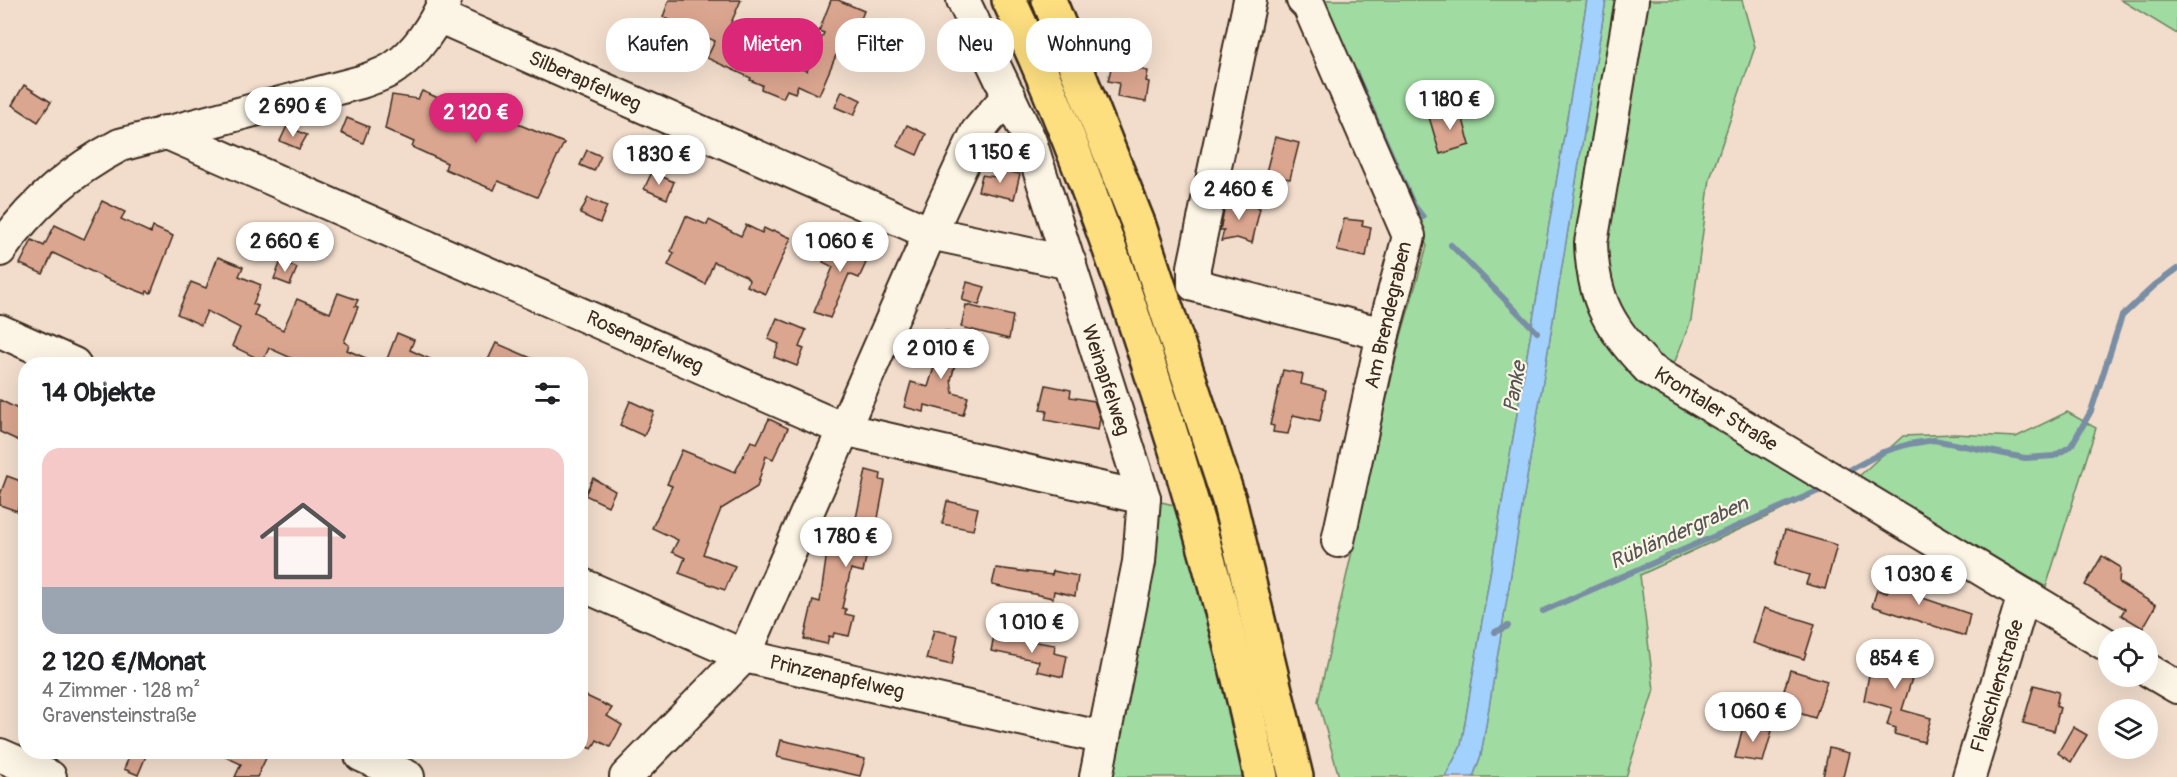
<!DOCTYPE html>
<html lang="de">
<meta charset="utf-8">
<style>
:root{--surface:#fff;--page:#f6f6f6;--text:#202124;--muted:#757577;--line:#e0e0e0;--accent:#db2777}
body{margin:0;font-family:Pangolin,sans-serif;background:var(--page);color:var(--text);height:100vh;display:flex;flex-direction:column;font-size:22px;white-space:nowrap}
*{box-sizing:border-box;margin:0}
p{font-size:20px;color:var(--muted)}
.icon{flex:none;width:33px;height:33px;fill:none;stroke:currentColor;stroke-width:2;stroke-linecap:round;stroke-linejoin:round}
.map{position:relative;flex:1;overflow:hidden}
.panel{position:absolute;left:18px;top:357px;width:570px;height:402px;display:flex;flex-direction:column;background:var(--surface);border-radius:24px;box-shadow:0 6px 24px #0002}
.panel>*{flex:none}
.top-card{position:absolute;left:606px;top:18px;width:570px;height:54px;display:flex;gap:12px}
.fabs{position:absolute;left:2098px;top:627px;display:grid;gap:12px}
.fabs a{display:grid;place-items:center;width:60px;height:60px;border-radius:50%;background:var(--surface);box-shadow:0 6px 24px #0002;font-size:30px}
.price{position:absolute;translate:-50% -51px;padding:0 14px;border-radius:21px;background:#fff;color:#222;font-size:20px;line-height:39px;filter:drop-shadow(0 2px 3px #0008)}
.price::after{content:'';position:absolute;left:50%;top:36px;width:18px;height:14px;margin-left:-9px;background:inherit;clip-path:polygon(0 0,100% 0,50% 100%)}
.price.active{background:var(--accent);color:#fff}
ul{padding:0;list-style:none}
li{display:grid;align-content:center;gap:12px;height:318px;padding:0 24px}
li+li{border-top:2px solid var(--line)}
li span{display:grid;place-items:center;height:186px;border-radius:18px;color:#555}
li>.icon{margin-inline-start:auto}
span .icon{width:108px;height:108px;fill:#fffc;stroke-width:1}
li b{font-size:26px}
h2{display:flex;justify-content:space-between;align-items:center;height:72px;padding:0 24px;font-size:26px}
.tag{padding:0 21px;border-radius:24px;background:var(--surface);box-shadow:0 6px 24px #0002;font-size:21px;line-height:54px}
.tag.active{background:var(--accent);color:#fff}
.map>svg:first-child{display:block}
.green{fill:#a0dba1;stroke:#6e8260;stroke-width:1.5}
.water{fill:#a2d1fe;stroke:#798ea4;stroke-width:1.5}
.lines{fill:none;stroke-linecap:round;stroke-linejoin:round}
.stream{stroke:#798ea4;stroke-width:6}
.building{fill:#dba690;stroke:#3b2a1e;stroke-width:1.5}
.minor-casing{stroke:#3b2a1e;stroke-width:36}
.highway-casing{stroke:#3b2a1e;stroke-width:38}
.minor{stroke:#fcf5e5;stroke-width:32}
.highway{stroke:#fddf80;stroke-width:33}
.labels{text-anchor:middle;dominant-baseline:central;stroke-width:4.5;stroke-linejoin:round;paint-order:stroke}
.street-label{font-size:20px;fill:#3b2a1e;stroke:#fcf5e5}
.water-label{font-size:21px;font-style:italic;fill:#555456;stroke:#fcf5e5}
</style>
<div class="map">
<svg width="2177" height="777" viewBox="0 0 2177 777">
<rect width="100%" height="100%" fill="#f2ddcc"/>
<filter id="ink" filterUnits="userSpaceOnUse"><feTurbulence type="fractalNoise" baseFrequency=".0167" numOctaves="2"/><feDisplacementMap in="SourceGraphic" scale="12" xChannelSelector="R" yChannelSelector="G"/><feConvolveMatrix kernelMatrix="1 2 1 2 8 2 1 2 1" color-interpolation-filters="sRGB"/></filter>
<g filter="url(#ink)">
<!-- green -->
<g class="green">
<polygon points="1311,0 1587,0 1461,746 1445,777 1339,777 1318,701 1401,336 1427,246"/>
<polygon points="1606,0 1623,0 1585,205 1642,375 1821,492 1640,575 1654,690 1626,777 1473,777 1481,755"/>
<polygon points="1642,0 1742,0 1755,47 1710,179 1691,320 1672,369 1638,340 1612,306 1600,244"/>
<polygon points="2121,0 2177,0 2177,34"/>
<polygon points="2067,412 2096,428 2046,587 1857,478 1903,436 1954,434 2016,437"/>
<polygon points="1144,498 1178,506 1218,656 1244,777 1096,777"/>
</g>
<!-- water -->
<polygon class="water" points="1587,0 1606,0 1481,755 1473,777 1445,777 1461,746"/>
<g class="lines">
<!-- stream -->
<g class="stream">
<polyline points="1355,72 1413,204 1423,217"/>
<polyline points="1451,245 1537,332"/>
<polyline points="1850,470 1883,452 1909,444 1934,440 2025,458 2054,456 2071,446 2091,411 2122,316 2155,285 2177,269"/>
<polyline points="1543,611 1825,488"/>
<polyline points="1495,632 1508,626"/>
</g>
</g>
<!-- building -->
<g class="building">
<polygon points="669,0 741,0 723,41 760,57 765,55 807,71 824,33 819,31 831,0 838,0 864,11 855,35 846,32 819,95 798,85 795,93 787,90 783,98 761,89 762,85 750,80 751,78 707,58 715,41 663,17"/>
<polygon points="1112,64 1148,71 1146,81 1149,82 1146,102 1117,97 1119,83 1108,81"/>
<polygon points="24,85 51,102 38,122 12,105"/>
<polygon points="422,91 443,100 439,109 467,124 471,115 486,111 564,143 537,197 498,181 494,190 445,169 447,163 412,147 414,142 385,129 392,95 418,99"/>
<polygon points="842,91 861,100 854,115 835,107"/>
<polygon points="1460,108 1470,145 1440,154 1429,117"/>
<polygon points="347,118 369,127 363,143 341,133"/>
<polygon points="907,125 926,134 917,155 897,146"/>
<polygon points="287,126 307,135 299,149 280,141"/>
<polygon points="1275,137 1299,143 1290,179 1284,178 1280,196 1250,189 1253,173 1265,176"/>
<polygon points="587,150 601,156 594,171 580,165"/>
<polygon points="996,169 1020,174 1014,199 978,191 982,175 995,177"/>
<polygon points="652,172 674,182 667,199 644,189"/>
<polygon points="588,198 607,206 600,223 580,214"/>
<polygon points="1226,200 1260,208 1252,243 1237,238 1221,241 1224,230 1220,230"/>
<polygon points="102,201 125,212 121,219 151,233 153,227 173,236 151,293 147,291 146,294 107,279 53,253 43,274 20,264 32,240 44,246 55,225 84,239"/>
<polygon points="686,216 707,225 709,220 741,236 746,225 762,233 764,228 772,232 773,230 791,238 766,294 747,286 749,280 746,276 714,262 705,284 668,265 674,253 671,251"/>
<polygon points="1344,219 1363,221 1362,225 1371,227 1366,257 1337,251"/>
<polygon points="834,237 870,254 859,278 849,274 830,318 814,312 833,267 823,262"/>
<polygon points="218,257 243,267 239,276 261,285 253,304 258,306 254,315 283,330 297,299 330,313 338,293 358,300 355,306 358,307 344,342 349,345 347,350 380,364 296,364 298,361 269,348 263,361 232,346 240,328 207,311 201,325 177,314 191,282 206,288"/>
<polygon points="281,261 297,268 290,285 274,279"/>
<polygon points="967,282 985,287 979,305 962,300"/>
<polygon points="966,305 1013,316 1009,339 961,327"/>
<polygon points="777,318 806,330 799,347 804,349 797,366 774,357 779,344 768,339"/>
<polygon points="945,331 969,339 964,358 957,357 951,380 953,393 968,397 963,415 925,405 924,412 904,407 911,382 928,387"/>
<polygon points="397,333 414,340 410,350 441,364 385,364"/>
<polygon points="496,343 545,364 486,364"/>
<polygon points="1283,370 1303,374 1301,384 1326,390 1320,421 1293,415 1288,434 1273,432 1274,426 1270,425"/>
<polygon points="1046,385 1071,390 1070,397 1094,401 1100,418 1098,430 1045,420 1047,411 1040,410"/>
<polygon points="0,400 26,413 26,444 0,432"/>
<polygon points="630,401 654,412 644,436 620,425"/>
<polygon points="769,419 788,428 773,459 766,456 757,487 721,509 703,554 735,566 725,590 679,573 685,558 672,552 678,540 652,528 672,486 667,484 682,450 735,472 751,441 757,443"/>
<polygon points="866,470 881,474 880,480 885,481 875,534 871,533 863,572 851,569 842,608 846,609 845,614 854,616 849,636 834,633 833,637 829,636 827,644 804,639 813,600 820,602 827,552 848,557"/>
<polygon points="7,476 26,483 17,511 0,505 0,495"/>
<polygon points="593,478 615,491 608,506 585,495"/>
<polygon points="947,501 978,508 973,530 942,524"/>
<polygon points="1785,530 1837,545 1825,589 1806,584 1809,575 1775,565"/>
<polygon points="2102,556 2120,567 2119,583 2156,605 2143,628 2121,615 2125,609 2085,585"/>
<polygon points="996,568 1052,575 1053,571 1078,576 1075,596 1054,591 1053,598 992,585"/>
<polygon points="1894,572 1922,580 1917,596 1970,614 1965,636 1872,606 1877,590 1887,593"/>
<polygon points="1764,608 1815,624 1804,659 1753,643"/>
<polygon points="934,630 958,635 952,665 926,659"/>
<polygon points="994,635 1055,645 1054,653 1067,656 1063,677 1037,671 1039,661 991,651"/>
<polygon points="1876,640 1911,650 1905,666 1915,669 1902,710 1931,718 1924,742 1894,734 1896,728 1887,725 1892,708 1864,700"/>
<polygon points="1790,670 1827,681 1815,718 1779,707"/>
<polygon points="2034,685 2059,692 2056,706 2060,708 2054,731 2023,723"/>
<polygon points="580,693 612,708 607,716 622,725 610,747 597,740 592,749 580,743"/>
<polygon points="1744,723 1772,731 1763,762 1735,758"/>
<polygon points="2073,727 2087,735 2071,762 2058,753"/>
<polygon points="781,740 865,759 860,776 777,757"/>
<polygon points="1829,748 1849,753 1843,777 1823,777"/>
<polygon points="131,752 146,756 138,775 124,769"/>
<polygon points="215,752 269,752 257,777 235,777 241,764"/>
</g>
<g class="lines">
<defs>
<g id="minor">
<polyline points="963,0 1030,141 1144,498 1139,562 1096,777"/>
<polyline points="1250,0 1194,267 1194,285 1383,334"/>
<polyline points="1303,0 1309,6 1409,236 1383,334 1338,541"/>
<path d="M 1632,0 L 1591,243 C 1593,301 1610,328 1649,369 L 2109,646"/>
<polyline points="438,16 930,233 1070,263"/>
<polyline points="165,132 843,429 1144,498"/>
<path d="M 0,250 C 31,204 71,171 120,145 L 361,82 C 372,78 386,74 395,67 C 417,52 435,24 445,0"/>
<polyline points="0,331 74,364"/>
<polyline points="580,584 744,656 1104,738"/>
<polyline points="2148,670 2177,687"/>
<polyline points="0,755 50,777"/>
<polyline points="361,755 408,777"/>
<polyline points="626,777 744,656 930,233 977,132 1009,95"/>
<polyline points="1969,777 2024,595"/>
</g>
<g id="highway">
<path d="M 1009,0 C 1067,123 1112,249 1153,378 C 1196,509 1233,642 1261,777"/>
<polyline points="1049,0 1138,223 1229,500 1296,777"/>
</g>
</defs>
<!-- minor casing -->
<use href="#minor" class="minor-casing"/>
<!-- highway casing -->
<use href="#highway" class="highway-casing"/>
<!-- minor -->
<use href="#minor" class="minor"/>
<!-- highway -->
<use href="#highway" class="highway"/>
</g>
</g>
<g class="labels">
<!-- street labels -->
<g class="street-label">
<text transform="translate(585 81) rotate(24)">Silberapfelweg</text>
<text transform="translate(1388 315) rotate(-77)">Am Brendegraben</text>
<text transform="translate(645 342) rotate(24)">Rosenapfelweg</text>
<text transform="translate(1106 380) rotate(72)">Weinapfelweg</text>
<text transform="translate(1716 409) rotate(32)">Krontaler Straße</text>
<text transform="translate(837 677) rotate(13)">Prinzenapfelweg</text>
<text transform="translate(1997 686) rotate(-73)">Flaischlenstraße</text>
</g>
<!-- water labels -->
<g class="water-label">
<text transform="translate(1515 387) rotate(-80)">Panke</text>
<text transform="translate(1679 533) rotate(-24)">Rübländergraben</text>
</g>
</g>
</svg>
<div class="fabs">
<a><svg class="icon" aria-label="locate" viewBox="0 0 24 24"><circle cx="12" cy="12" r="6"/><path d="M12 2v4M12 18v4M2 12h4M18 12h4"/></svg></a>
<a><svg class="icon" aria-label="layers" viewBox="0 0 24 24"><path d="M12 4l9 5-9 5-9-5zM3 14l9 5 9-5"/></svg></a>
</div>
<b class="price" style="left:1450px;top:131px">1 180 €</b>
<b class="price" style="left:293px;top:138px">2 690 €</b>
<b class="price active" style="left:476px;top:144px">2 120 €</b>
<b class="price" style="left:1000px;top:184px">1 150 €</b>
<b class="price" style="left:659px;top:186px">1 830 €</b>
<b class="price" style="left:1239px;top:221px">2 460 €</b>
<b class="price" style="left:285px;top:273px">2 660 €</b>
<b class="price" style="left:840px;top:273px">1 060 €</b>
<b class="price" style="left:941px;top:380px">2 010 €</b>
<b class="price" style="left:846px;top:568px">1 780 €</b>
<b class="price" style="left:1919px;top:606px">1 030 €</b>
<b class="price" style="left:1032px;top:654px">1 010 €</b>
<b class="price" style="left:1895px;top:690px">854 €</b>
<b class="price" style="left:1753px;top:743px">1 060 €</b>
<div class="top-card">
<a class="tag">Kaufen</a>
<a class="tag active">Mieten</a>
<a class="tag">Filter</a>
<a class="tag">Neu</a>
<a class="tag">Wohnung</a>
</div>
<section class="panel">
<h2>14 Objekte<svg class="icon" aria-label="filters" viewBox="0 0 24 24"><path d="M4 7h16M4 17h16"/><circle cx="9" cy="7" r="2"/><circle cx="15" cy="17" r="2"/></svg></h2>
<ul>
<li><span style="background:linear-gradient(#f6c9c9 75%,#9aa5b1 0)"><svg class="icon" aria-label="home" viewBox="0 0 24 24"><path d="M3 11l9-7 9 7M6 9v11h12V9"/></svg></span><div><b>2 120 €/Monat</b><p>4 Zimmer · 128 m²</p><p>Gravensteinstraße</p></div></li>
</ul>
</section>
</div>
